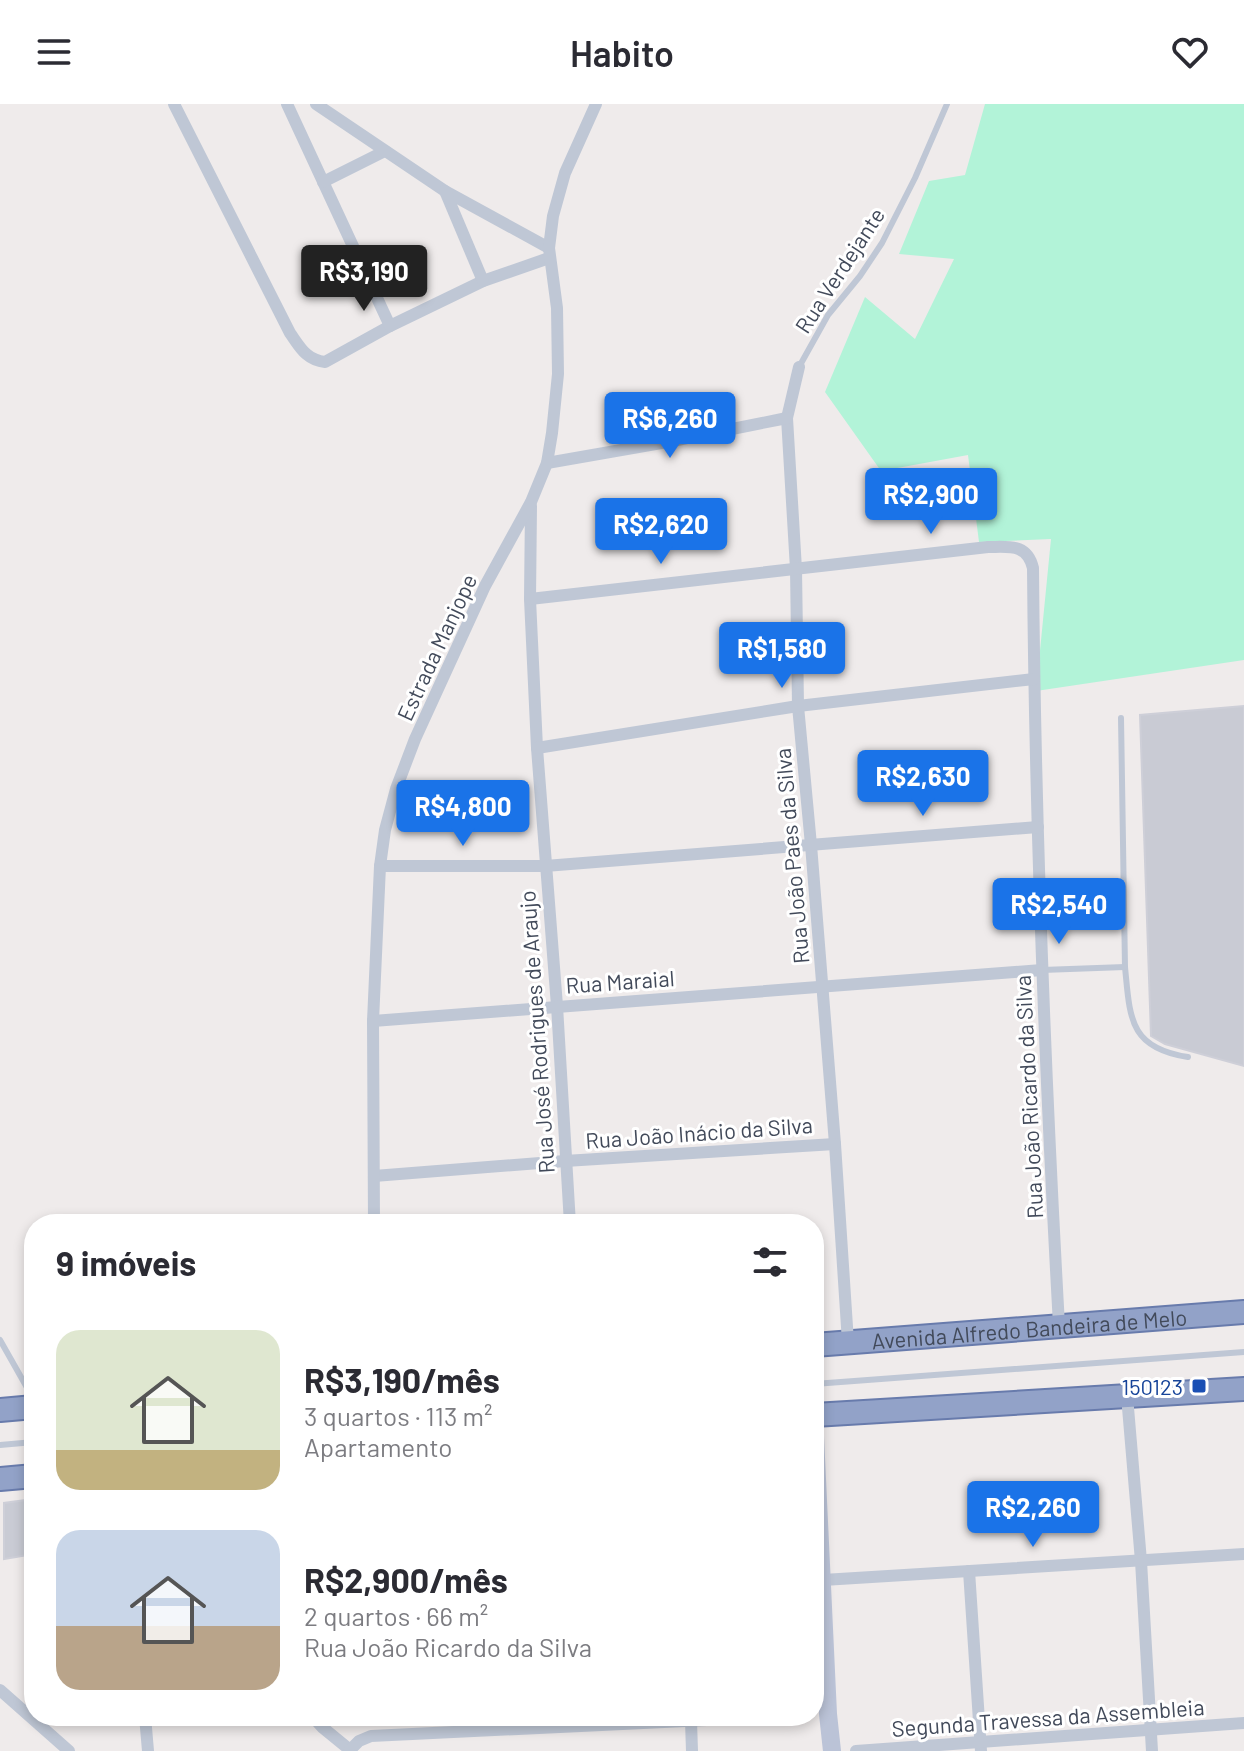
<!DOCTYPE html>
<html lang="pt">
<meta charset="utf-8">
<style>
:root{--surface:#fff;--page:#f2f2f3;--text:#2b2b33;--muted:#7c7c81;--accent:#1a73e8}
body{margin:0;font-family:Barlow,sans-serif;background:var(--page);color:var(--text);height:100vh;display:flex;flex-direction:column;font-size:30px;white-space:nowrap}
*{box-sizing:border-box;margin:0}
p{font-size:26px;color:var(--muted)}
.icon{flex:none;width:44px;height:44px;fill:none;stroke:currentColor;stroke-width:2;stroke-linecap:round;stroke-linejoin:round}
.map{position:relative;flex:1;overflow:hidden}
.drawer{position:absolute;left:24px;top:1110px;width:800px;height:512px;display:flex;flex-direction:column;background:var(--surface);border-radius:32px;box-shadow:0 4px 12px #0003}
.drawer>*{flex:none}
.price{position:absolute;translate:-50% -68px;padding:0 18px;border-radius:8px;background:var(--accent);color:#fff;font-size:26px;line-height:52px;filter:drop-shadow(0 2px 4px #0008)}
.price::after{content:'';position:absolute;left:50%;top:48px;width:24px;height:18px;margin-left:-12px;background:inherit;clip-path:polygon(0 0,100% 0,50% 100%)}
.price.active{background:#222;color:#fff}
ul{padding:0;list-style:none}
li{display:flex;align-items:center;gap:24px;height:200px;padding:0 32px}
li span{display:grid;place-items:center;flex:none;width:224px;height:160px;border-radius:24px;color:#555}
li>.icon{margin-inline-start:auto}
span .icon{width:96px;height:96px;fill:#fffc;stroke-width:1}
li b{font-size:34px}
h2{display:flex;justify-content:space-between;align-items:center;height:96px;padding:0 32px;font-size:34px}
header{display:flex;justify-content:space-between;align-items:center;height:104px;padding:0 32px;background:var(--surface);font-size:36px;font-weight:600}
.map>svg:first-child{display:block}
.green{fill:#b2f3d8}
.building{fill:#c9cbd4;stroke:#cecfd8;stroke-width:2}
.lines{fill:none;stroke-linecap:round;stroke-linejoin:round}
.trunk-casing{stroke:#687bac;stroke-width:26}
.service{stroke:#bfc7d5;stroke-width:6}
.minor{stroke:#bfc7d5;stroke-width:12}
.secondary{stroke:#bbc3d7;stroke-width:18}
.trunk{stroke:#92a2c8;stroke-width:22}
.transit-dot{fill:#1a4fb4;stroke:#fff;stroke-width:3}
.labels{text-anchor:middle;dominant-baseline:central;stroke-width:6;stroke-linejoin:round;paint-order:stroke}
.street-label{font-size:22px;fill:#424a5a;stroke:#fff}
.transit-label{font-size:22px;fill:#164399;stroke:#fff;text-anchor:end}
</style>
<header><svg class="icon" aria-label="menu" viewBox="0 0 24 24"><path d="M4 6h16M4 12h16M4 18h16"/></svg>Habito<svg class="icon" aria-label="heart" viewBox="0 0 24 24"><path d="M12 20l-8-8c-3-5 5-10 8-4 3-6 11-1 8 4z"/></svg></header>
<div class="map">
<svg width="1244" height="1647" viewBox="0 0 1244 1647">
<rect width="100%" height="100%" fill="#efebeb"/>
<!-- green -->
<polygon class="green" points="985,0 1244,0 1244,556 1036,587 1051,435 979,438 968,351 881,367 825,288 865,193 915,235 954,155 899,150 929,77 965,71"/>
<!-- building -->
<g class="building">
<polygon points="1244,602 1244,962 1165,940 1151,932 1140,611"/>
<polygon points="34,1395 34,1450 4,1455 4,1399"/>
</g>
<g class="lines">
<defs>
<g id="trunk">
<path id="s1" d="M 814,1241 L 1244,1208"/>
<polyline points="0,1306 34,1303"/>
<polyline points="814,1311 1244,1285"/>
<polyline points="0,1375 34,1372"/>
</g>
</defs>
<!-- trunk casing -->
<use href="#trunk" class="trunk-casing"/>
<!-- service -->
<g class="service">
<polyline points="799,263 828,211 860,172 882,139 915,74 947,0"/>
<path d="M 1121,614 L 1125,863 C 1130,914 1129,944 1188,953"/>
<polyline points="1042,866 1125,863"/>
<polyline points="0,1236 34,1296"/>
<polyline points="814,1280 1244,1248"/>
<polyline points="0,1341 34,1338"/>
</g>
<!-- minor -->
<g class="minor">
<path d="M 174,0 L 290,229 C 300,243 306,256 325,258 L 390,222"/>
<polyline points="287,0 390,222 483,177 549,154"/>
<polyline points="316,0 445,87 549,144"/>
<polyline points="323,78 385,47"/>
<polyline points="445,87 483,177"/>
<polyline points="799,263 787,314 796,465 798,602 811,741 835,1040 848,1238"/>
<polyline points="547,359 667,338 787,314"/>
<polyline points="531,402 530,495 537,644 557,902 570,1120"/>
<path d="M 530,495 L 988,443 C 1009,443 1027,439 1033,464 C 1035,716 1045,969 1059,1221"/>
<polyline points="537,644 798,602 1034,575"/>
<polyline points="380,762 545,762 1038,723"/>
<polyline points="373,917 1042,866"/>
<polyline points="374,1072 565,1057 835,1040"/>
<polyline points="374,1120 373,917 380,762 385,726 396,685 415,635 485,482 531,398 547,359 552,329 558,270 557,204 549,144 553,112 565,69 596,0"/>
<polyline points="1127,1292 1141,1457 1152,1647"/>
<polyline points="969,1467 981,1647"/>
<polyline points="823,1476 1244,1450"/>
<polyline points="0,1586 69,1647"/>
<polyline points="145,1612 148,1647"/>
<polyline points="312,1612 322,1623 350,1646"/>
<polyline points="691,1617 692,1647"/>
<polyline points="349,1647 359,1637 371,1632 788,1612"/>
<polyline points="856,1647 1244,1619"/>
</g>
<!-- secondary -->
<polyline class="secondary" points="814,1311 828,1610 832,1647"/>
<!-- trunk -->
<use href="#trunk" class="trunk"/>
</g>
<!-- markers -->
<rect class="transit-dot" x="1191" y="1274" width="16" height="16" rx="4"/>
<g class="labels">
<!-- street labels -->
<g class="street-label">
<text transform="translate(839 166) rotate(-57)">Rua Verdejante</text>
<text transform="translate(436 543) rotate(-65)">Estrada Manjope</text>
<text transform="translate(791 752) rotate(-95)">Rua João Paes da Silva</text>
<text transform="translate(620 877) rotate(-4)">Rua Maraial</text>
<text transform="translate(536 928) rotate(-94)">Rua José Rodrigues de Araujo</text>
<text transform="translate(1028 993) rotate(-93)">Rua João Ricardo da Silva</text>
<text transform="translate(699 1028) rotate(-4)">Rua João Inácio da Silva</text>
<text stroke="none"><textPath href="#s1" startOffset="216">Avenida Alfredo Bandeira de Melo</textPath></text>
<text transform="translate(1048 1613) rotate(-4)">Segunda Travessa da Assembleia</text>
</g>
<!-- transit labels -->
<g class="transit-label">
<text x="1183" y="1282">150123</text>
</g>
</g>
</svg>
<b class="price active" style="left:364px;top:209px">R$3,190</b>
<b class="price" style="left:670px;top:356px">R$6,260</b>
<b class="price" style="left:931px;top:432px">R$2,900</b>
<b class="price" style="left:661px;top:462px">R$2,620</b>
<b class="price" style="left:782px;top:586px">R$1,580</b>
<b class="price" style="left:923px;top:714px">R$2,630</b>
<b class="price" style="left:463px;top:744px">R$4,800</b>
<b class="price" style="left:1059px;top:842px">R$2,540</b>
<b class="price" style="left:1033px;top:1445px">R$2,260</b>
<section class="drawer">
<h2>9 imóveis<svg class="icon" aria-label="filters" viewBox="0 0 24 24"><path d="M4 7h16M4 17h16"/><circle cx="9" cy="7" r="2"/><circle cx="15" cy="17" r="2"/></svg></h2>
<ul>
<li><span style="background:linear-gradient(#dfe7d0 75%,#c2b280 0)"><svg class="icon" aria-label="home" viewBox="0 0 24 24"><path d="M3 11l9-7 9 7M6 9v11h12V9"/></svg></span><div><b>R$3,190/mês</b><p>3 quartos · 113 m²</p><p>Apartamento</p></div></li>
<li><span style="background:linear-gradient(#c9d6e8 60%,#b9a48a 0)"><svg class="icon" aria-label="home" viewBox="0 0 24 24"><path d="M3 11l9-7 9 7M6 9v11h12V9"/></svg></span><div><b>R$2,900/mês</b><p>2 quartos · 66 m²</p><p>Rua João Ricardo da Silva</p></div></li>
</ul>
</section>
</div>
